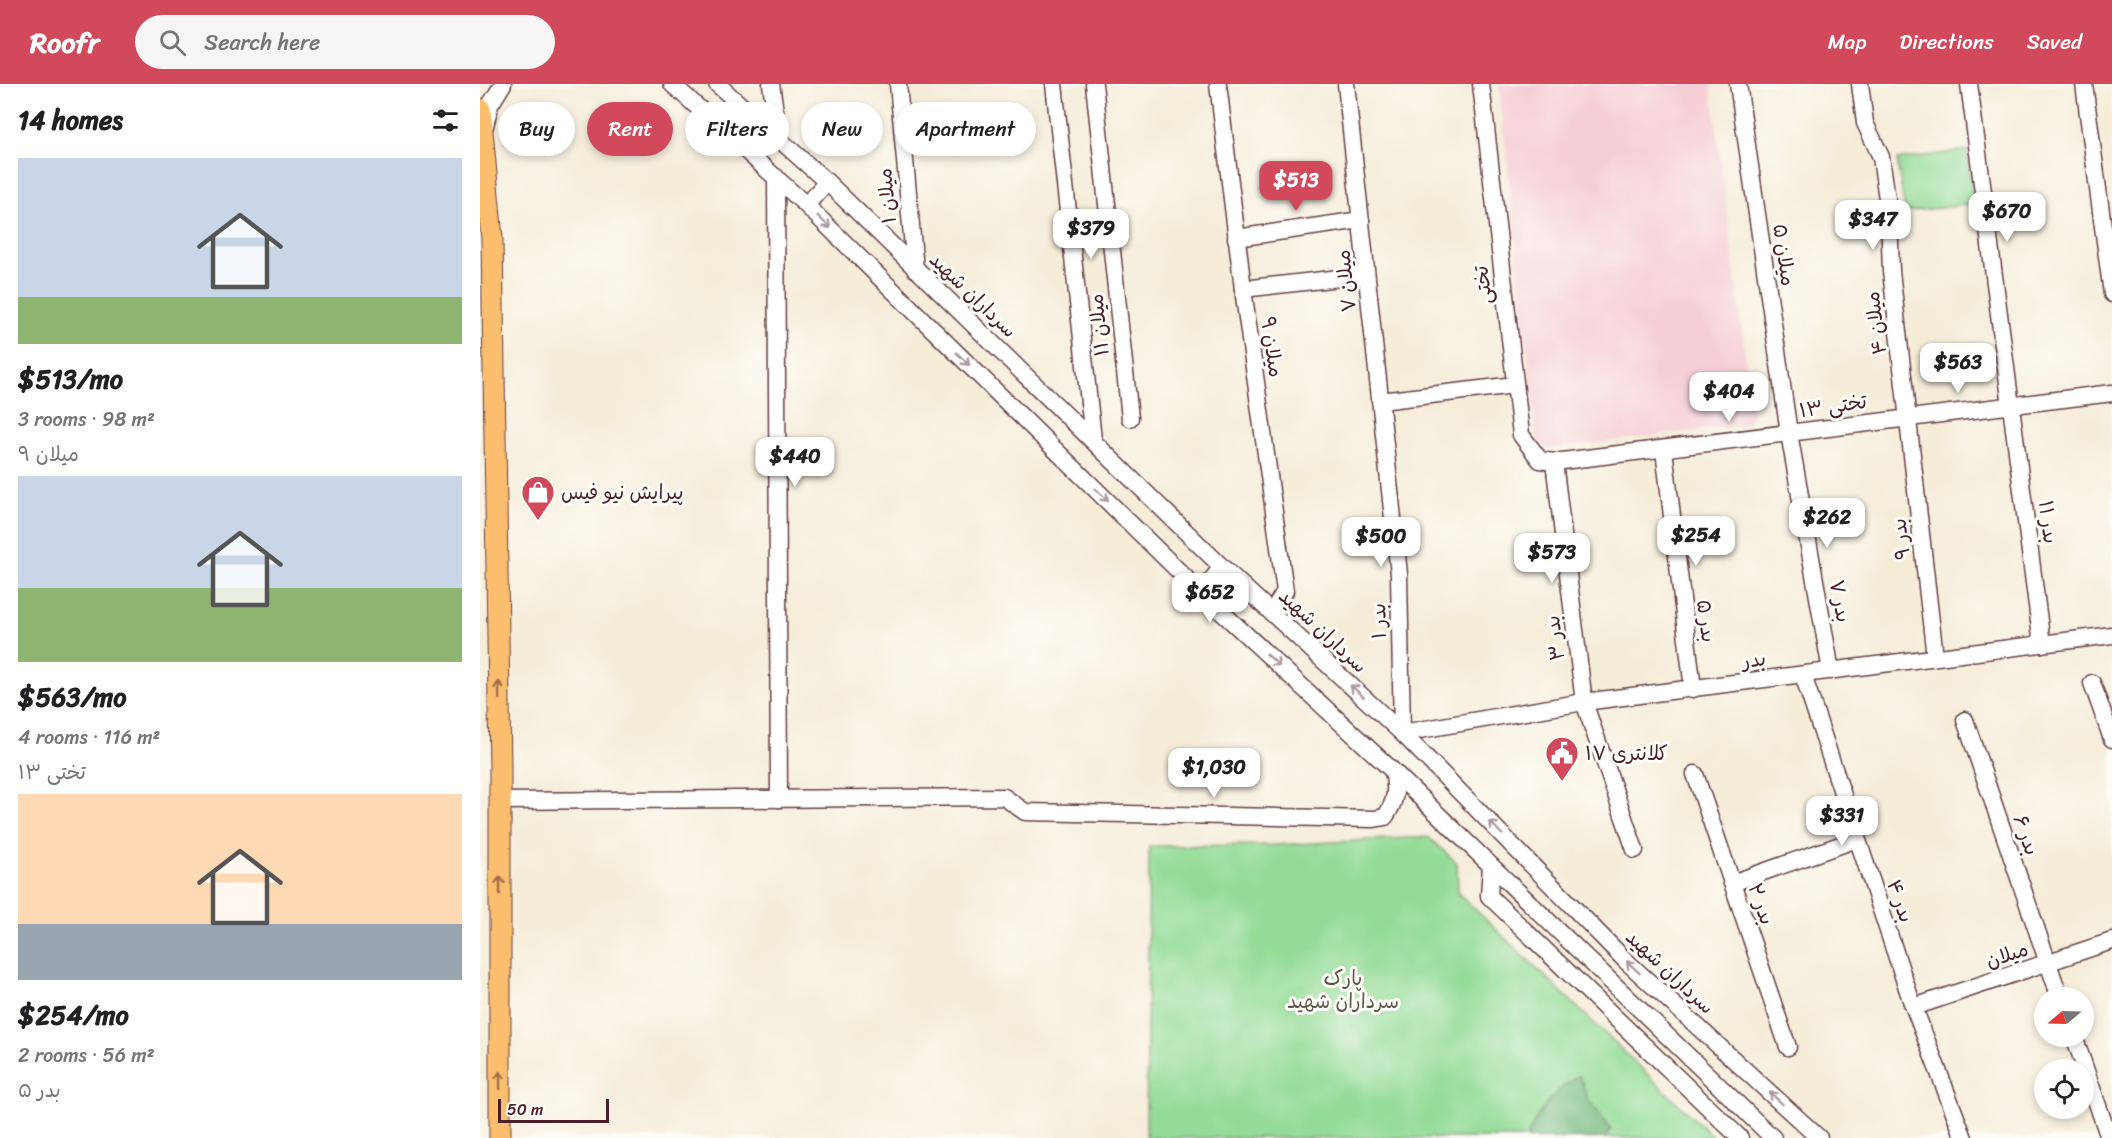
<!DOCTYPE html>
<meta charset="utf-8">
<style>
:root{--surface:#fff;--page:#f6f6f6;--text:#202124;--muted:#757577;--accent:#d1495b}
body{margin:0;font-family:Sriracha,"Playpen Sans Arabic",sans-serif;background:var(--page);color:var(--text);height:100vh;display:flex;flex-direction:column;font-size:22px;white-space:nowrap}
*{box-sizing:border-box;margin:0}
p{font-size:20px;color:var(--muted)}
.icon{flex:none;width:33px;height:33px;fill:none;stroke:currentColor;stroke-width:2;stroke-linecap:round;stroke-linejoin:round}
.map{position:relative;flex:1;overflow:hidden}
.details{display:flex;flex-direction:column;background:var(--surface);width:480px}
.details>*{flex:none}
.top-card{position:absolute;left:18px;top:18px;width:570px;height:54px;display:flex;gap:12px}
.needle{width:39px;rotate:251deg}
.controls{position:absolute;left:1554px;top:903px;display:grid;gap:12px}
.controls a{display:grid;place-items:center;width:60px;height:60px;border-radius:50%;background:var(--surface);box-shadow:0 3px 9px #0003;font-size:30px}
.scale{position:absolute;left:18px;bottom:15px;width:111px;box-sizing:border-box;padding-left:6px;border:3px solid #4a1f2b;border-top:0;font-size:16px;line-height:21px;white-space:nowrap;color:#4a1f2b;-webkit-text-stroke:4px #fdfcf7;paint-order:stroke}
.price{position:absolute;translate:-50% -51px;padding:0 14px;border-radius:12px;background:#fff;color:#222;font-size:20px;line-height:39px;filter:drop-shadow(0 2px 3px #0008)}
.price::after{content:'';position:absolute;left:50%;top:36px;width:18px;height:14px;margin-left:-9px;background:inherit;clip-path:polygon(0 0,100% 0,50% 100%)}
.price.active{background:var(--accent);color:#fff}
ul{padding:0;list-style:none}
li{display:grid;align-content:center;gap:12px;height:318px;padding:0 18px}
li span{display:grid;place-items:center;height:186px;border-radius:0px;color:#555}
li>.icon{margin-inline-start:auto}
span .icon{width:108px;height:108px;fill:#fffc;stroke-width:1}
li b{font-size:26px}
h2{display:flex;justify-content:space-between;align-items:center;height:72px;padding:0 18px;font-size:26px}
.pill{padding:0 21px;border-radius:27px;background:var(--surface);box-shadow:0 3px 9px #0003;font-size:21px;line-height:54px}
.pill.active{background:var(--accent);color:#fff}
header{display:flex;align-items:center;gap:36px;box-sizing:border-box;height:84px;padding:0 30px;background:var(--accent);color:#fff}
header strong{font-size:28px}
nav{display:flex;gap:33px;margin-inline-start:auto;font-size:21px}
.search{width:420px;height:54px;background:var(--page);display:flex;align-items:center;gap:15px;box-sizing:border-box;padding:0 21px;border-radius:33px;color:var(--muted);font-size:22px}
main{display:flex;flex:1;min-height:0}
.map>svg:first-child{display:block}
.built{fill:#f6cfd7}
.green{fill:#93db96;stroke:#6e7d60;stroke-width:1.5}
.forest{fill:#76bb7f;stroke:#606d55;stroke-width:1.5}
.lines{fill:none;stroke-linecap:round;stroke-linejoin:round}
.minor-casing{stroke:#643e45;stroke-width:19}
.major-casing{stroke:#643e45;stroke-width:23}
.minor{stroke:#fff;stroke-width:16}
.major{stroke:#fbbe6e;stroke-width:21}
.oneway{stroke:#ae9aa0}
.oneway2{stroke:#a26e4c}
.labels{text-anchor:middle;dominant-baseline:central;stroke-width:6;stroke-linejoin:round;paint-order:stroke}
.street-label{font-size:20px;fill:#4a1f2b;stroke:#fdfcf7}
.poi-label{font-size:20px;fill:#4a1f2b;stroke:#fdfcf7;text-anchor:start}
.park-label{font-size:20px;fill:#60574b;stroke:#fdfcf7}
</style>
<header>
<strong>Roofr</strong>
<div class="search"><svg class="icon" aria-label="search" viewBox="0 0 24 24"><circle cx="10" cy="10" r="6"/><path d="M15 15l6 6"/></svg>Search here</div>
<nav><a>Map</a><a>Directions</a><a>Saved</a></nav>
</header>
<main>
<section class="details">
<h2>14 homes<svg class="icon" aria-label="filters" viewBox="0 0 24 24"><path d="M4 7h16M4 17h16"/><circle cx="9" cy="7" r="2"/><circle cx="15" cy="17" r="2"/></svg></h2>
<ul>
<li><span style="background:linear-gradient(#c9d6e8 75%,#8fb573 0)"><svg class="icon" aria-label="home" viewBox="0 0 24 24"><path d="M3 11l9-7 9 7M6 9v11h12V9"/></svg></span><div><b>$513/mo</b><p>3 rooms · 98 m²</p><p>میلان ۹</p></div></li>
<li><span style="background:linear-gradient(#c9d6e8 60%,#8fb573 0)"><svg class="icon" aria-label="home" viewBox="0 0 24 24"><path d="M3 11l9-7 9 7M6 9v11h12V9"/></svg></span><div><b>$563/mo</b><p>4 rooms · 116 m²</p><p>تختی ۱۳</p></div></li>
<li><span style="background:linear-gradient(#ffd9b3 70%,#9aa5b1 0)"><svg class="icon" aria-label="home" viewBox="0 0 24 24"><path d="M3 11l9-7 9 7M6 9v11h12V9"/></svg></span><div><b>$254/mo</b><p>2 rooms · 56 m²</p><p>بدر ۵</p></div></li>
</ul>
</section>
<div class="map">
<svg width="1632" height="1054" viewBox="0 0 1632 1054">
<rect width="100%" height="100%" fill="#fdfcf7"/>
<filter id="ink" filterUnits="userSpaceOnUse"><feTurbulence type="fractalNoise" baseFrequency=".0167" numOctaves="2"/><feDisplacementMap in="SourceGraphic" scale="12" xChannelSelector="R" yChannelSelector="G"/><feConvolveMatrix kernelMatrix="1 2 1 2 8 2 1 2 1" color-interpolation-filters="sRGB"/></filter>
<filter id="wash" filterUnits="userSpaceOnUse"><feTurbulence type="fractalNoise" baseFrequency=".008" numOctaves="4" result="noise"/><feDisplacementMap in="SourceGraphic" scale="24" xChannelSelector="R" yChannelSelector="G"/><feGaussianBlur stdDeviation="1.35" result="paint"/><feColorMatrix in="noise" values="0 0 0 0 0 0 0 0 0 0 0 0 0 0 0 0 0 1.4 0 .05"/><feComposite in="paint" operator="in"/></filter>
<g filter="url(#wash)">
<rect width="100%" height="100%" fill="#f6edd9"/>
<!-- built -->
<polygon class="built" points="1019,0 1231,0 1273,333 1268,340 1068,365 1057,358"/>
<!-- green -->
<g class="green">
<polygon points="1487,66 1494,120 1425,128 1417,76"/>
<polygon points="948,753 977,779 978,809 1234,1054 666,1054 669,762 794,761"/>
</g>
<!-- forest -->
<path class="forest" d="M 1099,991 L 1108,1015 L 1131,1045 L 1125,1054 L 1047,1054 C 1058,1025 1074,1008 1099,991 Z"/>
</g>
<g filter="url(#ink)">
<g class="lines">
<defs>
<g id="minor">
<polyline points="192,0 326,121 721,509 913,687 1293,1054"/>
<polyline points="237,0 347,98 742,483 922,649 1146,877 1339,1054"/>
<polyline points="291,0 299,54"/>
<polyline points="418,0 435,185"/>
<polyline points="574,0 613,355"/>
<polyline points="614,0 650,334"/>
<polyline points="738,0 763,205 805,507 792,528"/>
<polyline points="866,0 919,490 922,649 1104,618 1632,551"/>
<polyline points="1001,0 1041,351 1060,376 1074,378 1632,309"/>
<polyline points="1258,0 1309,349 1351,587"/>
<polyline points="1380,0 1385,39 1401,73 1409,129 1411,187 1455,573"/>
<polyline points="1489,0 1562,560"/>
<polyline points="1604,0 1632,210"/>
<polyline points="5,42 10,21 23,0"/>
<polyline points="296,93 299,715"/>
<polyline points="326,121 347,98"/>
<polyline points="756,154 881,136"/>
<polyline points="763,205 886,191"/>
<polyline points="900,317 1035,301"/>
<polyline points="1184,366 1213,605"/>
<polyline points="1074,378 1104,618 1155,766"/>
<polyline points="721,509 742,483"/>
<polyline points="1323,591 1431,916 1484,1054"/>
<polyline points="1612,599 1632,655"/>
<polyline points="1485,636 1580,914"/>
<polyline points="1215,690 1308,963"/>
<path d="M 20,717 L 524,713 L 545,728 L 894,735 L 905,733 C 916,718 917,705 913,687"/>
<polyline points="1011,782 1009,812 1260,1054"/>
<polyline points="1252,799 1377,755"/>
<polyline points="1434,923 1632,857"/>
<polyline points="1594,952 1629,1054"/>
</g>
<polyline id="major" points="0,25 12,155 20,684 20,1054"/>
</defs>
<!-- minor casing -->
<use href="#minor" class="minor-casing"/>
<!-- major casing -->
<use href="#major" class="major-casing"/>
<!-- minor -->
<use href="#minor" class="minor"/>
<!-- major -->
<use href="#major" class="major"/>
</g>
<!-- one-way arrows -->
<defs><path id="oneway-shaft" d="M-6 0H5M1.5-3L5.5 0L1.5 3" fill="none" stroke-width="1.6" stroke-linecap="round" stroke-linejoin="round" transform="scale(1.5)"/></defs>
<g class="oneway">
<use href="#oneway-shaft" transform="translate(344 138) rotate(44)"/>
<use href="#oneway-shaft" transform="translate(483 275) rotate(44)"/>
<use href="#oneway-shaft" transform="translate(622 411) rotate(44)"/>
<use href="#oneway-shaft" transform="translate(793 576) rotate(43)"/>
<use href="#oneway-shaft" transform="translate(877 607) rotate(-137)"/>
<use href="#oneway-shaft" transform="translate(1016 744) rotate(-134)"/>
<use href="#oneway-shaft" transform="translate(1153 883) rotate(-137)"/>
<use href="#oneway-shaft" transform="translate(1296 1014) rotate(-137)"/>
</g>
<g class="oneway2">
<use href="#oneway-shaft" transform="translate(19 606) rotate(-91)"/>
<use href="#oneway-shaft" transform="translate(20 801) rotate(-90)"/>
<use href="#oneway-shaft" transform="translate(20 996) rotate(-90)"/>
</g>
</g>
<!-- icons -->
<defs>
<symbol id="shop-pin" viewBox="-11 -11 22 30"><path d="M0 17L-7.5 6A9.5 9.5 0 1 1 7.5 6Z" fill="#d1495b" stroke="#fdfcf7"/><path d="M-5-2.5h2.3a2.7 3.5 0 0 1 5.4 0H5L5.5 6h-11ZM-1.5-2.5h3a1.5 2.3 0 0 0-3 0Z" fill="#fff"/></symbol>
<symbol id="civic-pin" viewBox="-11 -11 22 30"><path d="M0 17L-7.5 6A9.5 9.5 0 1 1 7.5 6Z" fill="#d1495b" stroke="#fdfcf7"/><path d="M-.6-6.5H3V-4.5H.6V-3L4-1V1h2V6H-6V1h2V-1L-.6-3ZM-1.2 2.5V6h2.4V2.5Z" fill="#fff"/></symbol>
</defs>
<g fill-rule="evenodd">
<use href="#shop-pin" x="39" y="389" width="38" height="52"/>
<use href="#civic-pin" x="1063" y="650" width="38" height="52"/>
</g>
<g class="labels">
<!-- street labels -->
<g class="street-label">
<text transform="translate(407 112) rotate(-95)">میلان ۱</text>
<text transform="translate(1304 171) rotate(82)">میلان ۵</text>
<text transform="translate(866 197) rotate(-96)">میلان ۷</text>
<text transform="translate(1003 201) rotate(-97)">تختی</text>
<text transform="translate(493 211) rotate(44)">سرداران شهید</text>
<text transform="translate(1396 239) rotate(-97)">میلان ۴</text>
<text transform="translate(619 241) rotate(-96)">میلان ۱۱</text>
<text transform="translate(792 263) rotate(82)">میلان ۹</text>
<text transform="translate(1353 322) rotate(-8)">تختی ۱۳</text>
<text transform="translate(1568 438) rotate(83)">بدر ۱۱</text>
<text transform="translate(1421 455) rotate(-96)">بدر ۹</text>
<text transform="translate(1360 517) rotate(80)">بدر ۷</text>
<text transform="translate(899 537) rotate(-91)">بدر ۱</text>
<text transform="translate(1226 537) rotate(83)">بدر ۵</text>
<text transform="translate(843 547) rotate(43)">سرداران شهید</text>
<text transform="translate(1075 554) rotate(-97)">بدر ۳</text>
<text transform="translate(1274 576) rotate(-7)">بدر</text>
<text transform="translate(1546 751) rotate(71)">بدر ۶</text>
<text transform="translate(1420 817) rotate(71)">بدر ۴</text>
<text transform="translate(1281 820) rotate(71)">بدر ۲</text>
<text transform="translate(1527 871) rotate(-18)">میلان</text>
<text transform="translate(1190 888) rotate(43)">سرداران شهید</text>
</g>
<!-- poi labels -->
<g class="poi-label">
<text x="81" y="408">پیرایش نیو فیس</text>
<text x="1105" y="669">کلانتری ۱۷</text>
</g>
<!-- park labels -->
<g class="park-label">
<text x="863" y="894">پارک<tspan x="863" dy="23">سرداران شهید</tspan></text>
</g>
</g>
</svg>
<div class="controls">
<a><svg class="needle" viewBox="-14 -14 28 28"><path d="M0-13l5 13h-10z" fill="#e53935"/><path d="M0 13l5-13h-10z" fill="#757577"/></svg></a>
<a><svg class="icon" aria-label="locate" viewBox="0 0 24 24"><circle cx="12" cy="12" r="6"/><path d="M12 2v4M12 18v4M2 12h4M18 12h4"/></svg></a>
</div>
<div class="scale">50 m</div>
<b class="price active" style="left:816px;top:128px">$513</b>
<b class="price" style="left:1527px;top:159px">$670</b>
<b class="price" style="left:1393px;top:167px">$347</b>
<b class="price" style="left:611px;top:176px">$379</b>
<b class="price" style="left:1478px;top:310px">$563</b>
<b class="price" style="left:1249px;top:339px">$404</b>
<b class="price" style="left:315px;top:404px">$440</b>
<b class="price" style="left:1347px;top:465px">$262</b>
<b class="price" style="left:1216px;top:483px">$254</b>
<b class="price" style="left:901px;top:484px">$500</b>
<b class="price" style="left:1072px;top:500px">$573</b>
<b class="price" style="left:730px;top:540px">$652</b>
<b class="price" style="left:734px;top:715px">$1,030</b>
<b class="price" style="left:1362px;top:763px">$331</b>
<div class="top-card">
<a class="pill">Buy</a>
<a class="pill active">Rent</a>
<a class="pill">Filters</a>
<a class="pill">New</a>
<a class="pill">Apartment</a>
</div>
</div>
</main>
